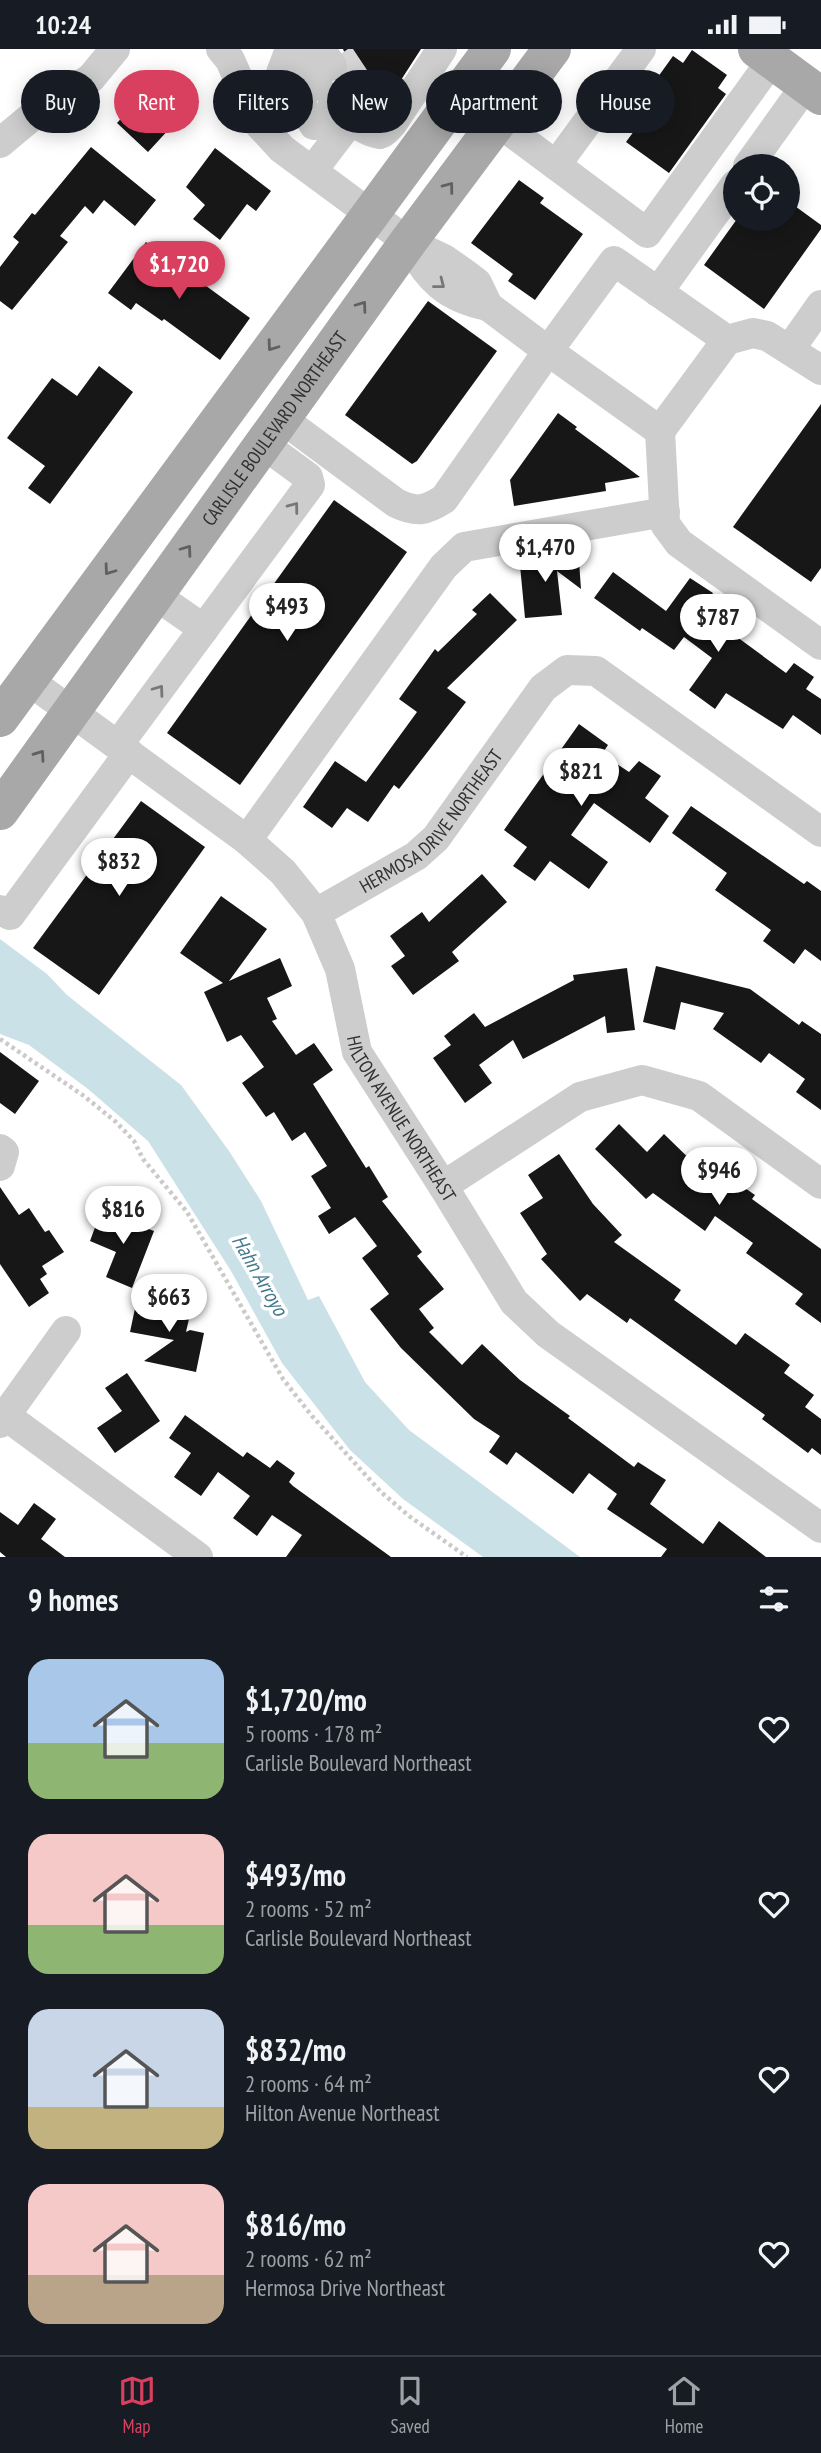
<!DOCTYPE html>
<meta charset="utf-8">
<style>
:root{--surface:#171b24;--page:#20242c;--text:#f1f3f6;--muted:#9ea1a6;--line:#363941;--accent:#d9405f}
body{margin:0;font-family:"PT Sans Narrow",sans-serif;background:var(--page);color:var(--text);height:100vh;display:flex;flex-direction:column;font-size:26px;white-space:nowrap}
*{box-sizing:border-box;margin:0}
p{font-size:23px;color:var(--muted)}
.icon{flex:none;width:38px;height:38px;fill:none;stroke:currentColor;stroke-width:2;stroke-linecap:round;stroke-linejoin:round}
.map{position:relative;height:1508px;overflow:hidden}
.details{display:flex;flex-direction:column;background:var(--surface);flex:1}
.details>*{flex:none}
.banner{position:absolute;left:21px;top:21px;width:780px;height:63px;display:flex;gap:14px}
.tools{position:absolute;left:723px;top:105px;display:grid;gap:14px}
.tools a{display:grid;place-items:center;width:77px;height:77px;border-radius:50%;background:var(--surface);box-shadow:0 4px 18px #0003;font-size:35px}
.price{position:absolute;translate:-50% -60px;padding:0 16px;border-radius:24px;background:#fff;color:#222;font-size:23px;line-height:46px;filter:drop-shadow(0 2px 4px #0008)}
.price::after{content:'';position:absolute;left:50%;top:42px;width:21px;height:16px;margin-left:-10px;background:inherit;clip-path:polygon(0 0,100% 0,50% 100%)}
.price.on{background:var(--accent);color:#fff}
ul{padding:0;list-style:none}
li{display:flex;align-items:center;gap:21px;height:175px;padding:0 28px}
li span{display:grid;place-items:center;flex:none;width:196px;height:140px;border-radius:21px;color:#555}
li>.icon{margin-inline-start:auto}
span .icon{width:84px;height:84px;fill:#fffc;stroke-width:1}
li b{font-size:30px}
h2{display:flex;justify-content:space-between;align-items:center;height:84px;padding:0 28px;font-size:30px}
.chip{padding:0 24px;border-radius:32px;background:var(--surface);box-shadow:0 4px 18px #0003;font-size:24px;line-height:63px}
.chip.on{background:var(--accent);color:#fff}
.status{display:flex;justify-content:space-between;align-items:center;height:49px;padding:0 35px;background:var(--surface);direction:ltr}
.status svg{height:19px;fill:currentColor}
.dock{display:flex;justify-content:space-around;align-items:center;height:98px;border-top:2px solid var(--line);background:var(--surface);font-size:19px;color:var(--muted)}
.dock a{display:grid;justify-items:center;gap:4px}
.dock .on{color:var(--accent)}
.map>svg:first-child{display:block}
.water{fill:#cae1e8}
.building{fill:#171717}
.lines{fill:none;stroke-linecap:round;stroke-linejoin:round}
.minor-tunnel{stroke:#d6d6d6;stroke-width:30;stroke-dasharray:30 15;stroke-linecap:butt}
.path{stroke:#cacaca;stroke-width:4.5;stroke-dasharray:3.5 3.5;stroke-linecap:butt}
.minor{stroke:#cdcdcd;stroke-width:30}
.major{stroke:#a8a8a8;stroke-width:38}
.oneway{stroke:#606060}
.oneway2{stroke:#777}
.labels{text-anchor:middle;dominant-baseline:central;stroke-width:7;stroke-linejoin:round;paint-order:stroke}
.street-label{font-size:19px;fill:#303030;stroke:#fff}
.water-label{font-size:21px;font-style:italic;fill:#437a8d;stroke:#fff}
</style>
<div class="status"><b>10:24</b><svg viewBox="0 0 49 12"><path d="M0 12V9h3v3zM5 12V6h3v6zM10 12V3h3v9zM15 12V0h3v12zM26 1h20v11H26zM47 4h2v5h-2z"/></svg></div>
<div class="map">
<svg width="821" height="1508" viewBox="0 0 821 1508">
<rect width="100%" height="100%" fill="#fff"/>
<!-- water -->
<polygon class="water" points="0,890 47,925 67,946 181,1036 229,1102 261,1152 308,1251 319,1247 365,1333 409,1381 580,1508 483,1508 403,1450 350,1401 282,1314 231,1222 148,1092 88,1040 29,996 0,985"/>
<!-- building -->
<g class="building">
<polygon points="343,0 421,0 401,31 377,45 378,39 376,30 370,24 362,22 352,24 339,42 335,41 335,34 343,31 348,24 349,15"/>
<polygon points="692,1 727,26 718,39 726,45 669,124 626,93 645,67 635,60 673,7 683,14"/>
<polygon points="164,23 186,43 161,70 171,78 148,103 117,74"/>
<polygon points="91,98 156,151 135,177 104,151 93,165 85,157 60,187 68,193 12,261 0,252 0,218 19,193 13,188 32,164 35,166"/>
<polygon points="215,99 271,142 256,162 247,155 220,191 193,170 205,156 186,138"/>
<polygon points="519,131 544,149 540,154 583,185 535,251 508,232 513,225 471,194"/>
<polygon points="788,152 821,176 821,180 764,260 704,216 737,170 788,170"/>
<polygon points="146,193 250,269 220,311 164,270 162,272 136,254 131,261 108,244"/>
<polygon points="428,252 497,302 417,412 412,415 345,366"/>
<polygon points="99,317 133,343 50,455 28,439 45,417 7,389 52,329 77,347"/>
<polygon points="821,355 821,519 811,533 733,478"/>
<polygon points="558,364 577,378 575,380 640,428 605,434 606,442 514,457 510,431"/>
<polygon points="334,451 407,503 240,736 167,684"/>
<polygon points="549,503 550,514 579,512 581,540 557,522 562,566 525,569 519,506"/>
<polygon points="613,523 666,562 690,529 713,544 702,560 723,575 722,577 786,624 794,614 814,628 806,640 821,650 821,686 793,666 783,680 726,644 715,660 689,641 712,609 684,588 674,601 642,579 640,582 594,549"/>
<polygon points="490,544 517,571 447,639 466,653 399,740 394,736 368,773 347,759 332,779 303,758 335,712 366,733 417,663 399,650 435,600 438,603 477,565 472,561"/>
<polygon points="579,675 608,696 602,705 629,723 639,712 661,727 645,749 669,767 650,794 594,754 571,786 608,813 589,840 550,812 535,832 513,817 527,798 504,781"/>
<polygon points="141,752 205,798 99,946 33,899"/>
<polygon points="691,757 804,835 807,832 821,842 821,912 805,900 794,915 763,892 771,881 715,841 727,824 672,784"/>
<polygon points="482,825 507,853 452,903 459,912 413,946 391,917 405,907 390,887 422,863 429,873"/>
<polygon points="221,847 267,880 229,932 280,909 292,937 267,949 277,970 272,972 296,1006 314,994 333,1021 313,1035 366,1119 369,1117 388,1148 382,1152 422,1203 417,1207 444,1240 419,1260 434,1279 429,1283 462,1316 482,1295 520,1331 570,1367 568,1369 634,1418 638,1413 666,1431 650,1455 703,1495 719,1472 766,1508 661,1508 667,1500 607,1460 617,1445 589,1424 573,1445 516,1403 507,1416 489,1403 500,1387 474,1370 401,1299 370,1260 389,1245 362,1209 377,1197 355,1168 329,1185 318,1167 331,1159 311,1127 327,1117 305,1083 292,1092 274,1063 266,1068 242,1034 264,1018 241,986 227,993 204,943 223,934 180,904"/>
<polygon points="656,917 750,940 799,976 802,972 821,985 821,1061 796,1043 805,1030 769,1004 761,1014 713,980 724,964 681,953 675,981 643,973"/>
<polygon points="627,919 635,981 607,984 605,967 523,1010 513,991 479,1016 492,1034 465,1054 433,1009 451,996 444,987 474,964 485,978 574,931 573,926"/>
<polygon points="0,1003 39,1032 15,1065 0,1054"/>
<polygon points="619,1075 647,1103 664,1085 701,1121 718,1098 742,1115 732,1130 755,1146 752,1150 821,1200 821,1274 795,1255 803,1245 746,1204 753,1194 715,1167 705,1182 653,1144 646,1150 595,1100"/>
<polygon points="559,1105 593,1155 622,1186 614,1193 681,1241 674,1251 736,1296 745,1284 790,1316 784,1324 814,1346 805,1358 821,1370 821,1406 812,1399 808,1404 762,1370 765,1366 630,1269 627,1274 587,1245 580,1252 541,1210 547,1205 520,1164 543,1149 528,1126"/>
<polygon points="0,1138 19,1166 29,1159 45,1183 49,1181 64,1203 42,1217 47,1225 40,1230 49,1244 29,1258 0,1215"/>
<polygon points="101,1162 154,1182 132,1239 106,1228 116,1203 90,1192"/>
<polygon points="137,1250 191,1261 186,1283 190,1281 204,1284 196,1323 144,1312 174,1291 130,1283"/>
<polygon points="127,1324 160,1372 115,1404 97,1379 122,1362 105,1339"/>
<polygon points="185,1366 243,1408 247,1403 270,1419 277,1411 295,1424 289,1433 293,1437 391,1508 286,1508 302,1486 272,1466 257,1487 233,1469 250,1447 218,1423 201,1447 174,1428 191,1404 169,1389"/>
<polygon points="34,1454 56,1470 41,1490 65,1508 6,1508 0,1503 0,1463 18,1476"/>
</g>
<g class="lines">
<!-- minor-tunnel -->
<polyline class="minor-tunnel" points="339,6 361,39"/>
<!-- path -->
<polyline class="path" points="0,990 84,1047 116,1073 134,1092 143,1110 187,1163 283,1330 312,1367 381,1443 409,1467 467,1508"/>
<!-- minor -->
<g class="minor">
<path d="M 221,0 L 230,11 L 258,74 L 282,100 L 408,193 L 444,210 L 464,224 L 477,234 L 488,257 L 548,302 L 444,450 C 425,462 417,464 396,454 L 281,369"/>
<polyline points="290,0 281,24 303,58"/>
<polyline points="297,0 318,37"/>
<polyline points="320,0 332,17"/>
<path d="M 332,58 C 335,63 373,87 380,85 C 385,84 389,78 392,75 L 442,0"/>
<polyline points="311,71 314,76 345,65 361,39"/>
<polyline points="498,73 647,184 772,11"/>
<polyline points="0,94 30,69 91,29 115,0"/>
<polyline points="556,116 641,0"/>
<polyline points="748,117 806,36"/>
<polyline points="313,121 351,71"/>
<path d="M 408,193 C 428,230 446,249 488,257"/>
<polyline points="658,243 735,136"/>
<polyline points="727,291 660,382 548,302 614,212 727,291 753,284 767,287 821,321"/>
<polyline points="790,300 821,256"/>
<polyline points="660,382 665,475 679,494 821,596"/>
<polyline points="155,546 204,580"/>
<path id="s1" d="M 28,631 L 247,791 L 283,823 L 316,864 L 340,920 L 357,1003 L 443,1137 L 514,1253 L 548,1285 L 821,1479"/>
<polyline points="118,696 310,436 308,428 263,395"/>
<polyline points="247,791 444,517 464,498 665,463"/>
<polyline points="0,861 10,866 129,704"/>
<path id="s2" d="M 316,864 L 416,807 L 436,789 L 543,639 L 567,621 L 596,622 L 821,783"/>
<polyline points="0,1100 4,1103 0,1117"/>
<polyline points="443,1137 580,1048 642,1031 699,1047 821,1135"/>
<polyline points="6,1367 198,1508"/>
<polyline points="0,1374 66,1282"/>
</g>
<!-- major -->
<g class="major">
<polyline points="757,0 821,47"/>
<polyline points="0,669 492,0"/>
<path id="s3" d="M 0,762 L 408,193 L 552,0"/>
</g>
</g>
<!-- one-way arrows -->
<defs><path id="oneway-chevron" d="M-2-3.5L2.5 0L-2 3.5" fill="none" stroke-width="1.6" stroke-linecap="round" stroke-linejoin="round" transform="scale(1.75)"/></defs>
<g class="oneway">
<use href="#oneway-chevron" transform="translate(449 138) rotate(-53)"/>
<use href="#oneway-chevron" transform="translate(362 257) rotate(-54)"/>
<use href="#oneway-chevron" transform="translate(272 297) rotate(126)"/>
<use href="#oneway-chevron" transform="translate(187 501) rotate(-54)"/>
<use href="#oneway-chevron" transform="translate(109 521) rotate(126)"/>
<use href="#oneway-chevron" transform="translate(40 706) rotate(-55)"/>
</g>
<g class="oneway2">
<use href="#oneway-chevron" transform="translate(440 235) rotate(38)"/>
<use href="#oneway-chevron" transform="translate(294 458) rotate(-53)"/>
<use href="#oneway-chevron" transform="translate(159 641) rotate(-54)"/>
</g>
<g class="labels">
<!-- street labels -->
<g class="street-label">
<text stroke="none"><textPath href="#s3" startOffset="471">CARLISLE BOULEVARD NORTHEAST</textPath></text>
<text stroke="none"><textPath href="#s2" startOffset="150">HERMOSA DRIVE NORTHEAST</textPath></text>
<text stroke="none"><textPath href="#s1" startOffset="597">HILTON AVENUE NORTHEAST</textPath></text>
</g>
<!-- water labels -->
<g class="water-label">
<text transform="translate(260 1226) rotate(60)">Hahn Arroyo</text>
</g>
</g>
</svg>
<div class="tools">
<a><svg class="icon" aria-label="locate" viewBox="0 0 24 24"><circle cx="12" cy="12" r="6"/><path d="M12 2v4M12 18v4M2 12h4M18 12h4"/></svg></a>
</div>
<b class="price on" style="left:179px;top:252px">$1,720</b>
<b class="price" style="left:545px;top:535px">$1,470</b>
<b class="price" style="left:287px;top:594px">$493</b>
<b class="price" style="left:718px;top:605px">$787</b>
<b class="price" style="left:581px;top:759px">$821</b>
<b class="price" style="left:119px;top:849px">$832</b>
<b class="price" style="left:719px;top:1158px">$946</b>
<b class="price" style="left:123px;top:1197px">$816</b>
<b class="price" style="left:169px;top:1285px">$663</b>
<div class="banner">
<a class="chip">Buy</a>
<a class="chip on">Rent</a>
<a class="chip">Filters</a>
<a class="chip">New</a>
<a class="chip">Apartment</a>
<a class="chip">House</a>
</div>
</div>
<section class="details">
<h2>9 homes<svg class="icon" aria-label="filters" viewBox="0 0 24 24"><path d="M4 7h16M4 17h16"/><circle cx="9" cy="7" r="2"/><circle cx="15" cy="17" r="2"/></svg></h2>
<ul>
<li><span style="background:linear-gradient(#a9c7e8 60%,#8fb573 0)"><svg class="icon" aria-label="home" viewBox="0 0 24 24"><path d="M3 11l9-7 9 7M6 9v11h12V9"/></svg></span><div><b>$1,720/mo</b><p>5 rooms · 178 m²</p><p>Carlisle Boulevard Northeast</p></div><svg class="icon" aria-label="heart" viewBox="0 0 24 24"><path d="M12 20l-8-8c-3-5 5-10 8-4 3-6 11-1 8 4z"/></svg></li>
<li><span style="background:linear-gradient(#f6c9c9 65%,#8fb573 0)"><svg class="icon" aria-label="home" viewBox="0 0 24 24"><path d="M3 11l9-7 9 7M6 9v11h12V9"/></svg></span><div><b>$493/mo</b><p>2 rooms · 52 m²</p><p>Carlisle Boulevard Northeast</p></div><svg class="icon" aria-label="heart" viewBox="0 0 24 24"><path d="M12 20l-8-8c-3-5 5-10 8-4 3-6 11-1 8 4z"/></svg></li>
<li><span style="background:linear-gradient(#c9d6e8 70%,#c2b280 0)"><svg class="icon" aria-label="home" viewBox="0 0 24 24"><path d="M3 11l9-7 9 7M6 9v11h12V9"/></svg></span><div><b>$832/mo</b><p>2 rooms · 64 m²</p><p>Hilton Avenue Northeast</p></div><svg class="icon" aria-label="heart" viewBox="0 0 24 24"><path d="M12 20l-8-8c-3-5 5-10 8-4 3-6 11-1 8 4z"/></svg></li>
<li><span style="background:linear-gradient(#f6c9c9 65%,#b9a48a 0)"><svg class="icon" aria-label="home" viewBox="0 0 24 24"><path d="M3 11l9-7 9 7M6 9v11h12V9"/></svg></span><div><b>$816/mo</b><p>2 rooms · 62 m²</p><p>Hermosa Drive Northeast</p></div><svg class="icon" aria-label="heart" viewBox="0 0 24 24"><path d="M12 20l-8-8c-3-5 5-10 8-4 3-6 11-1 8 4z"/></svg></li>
</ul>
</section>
<nav class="dock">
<a class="on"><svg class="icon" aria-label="map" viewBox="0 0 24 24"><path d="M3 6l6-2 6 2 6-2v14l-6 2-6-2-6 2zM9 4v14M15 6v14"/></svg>Map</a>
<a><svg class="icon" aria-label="saved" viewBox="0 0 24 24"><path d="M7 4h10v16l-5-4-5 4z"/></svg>Saved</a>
<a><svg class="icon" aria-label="home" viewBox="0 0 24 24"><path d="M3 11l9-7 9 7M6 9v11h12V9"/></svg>Home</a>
</nav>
